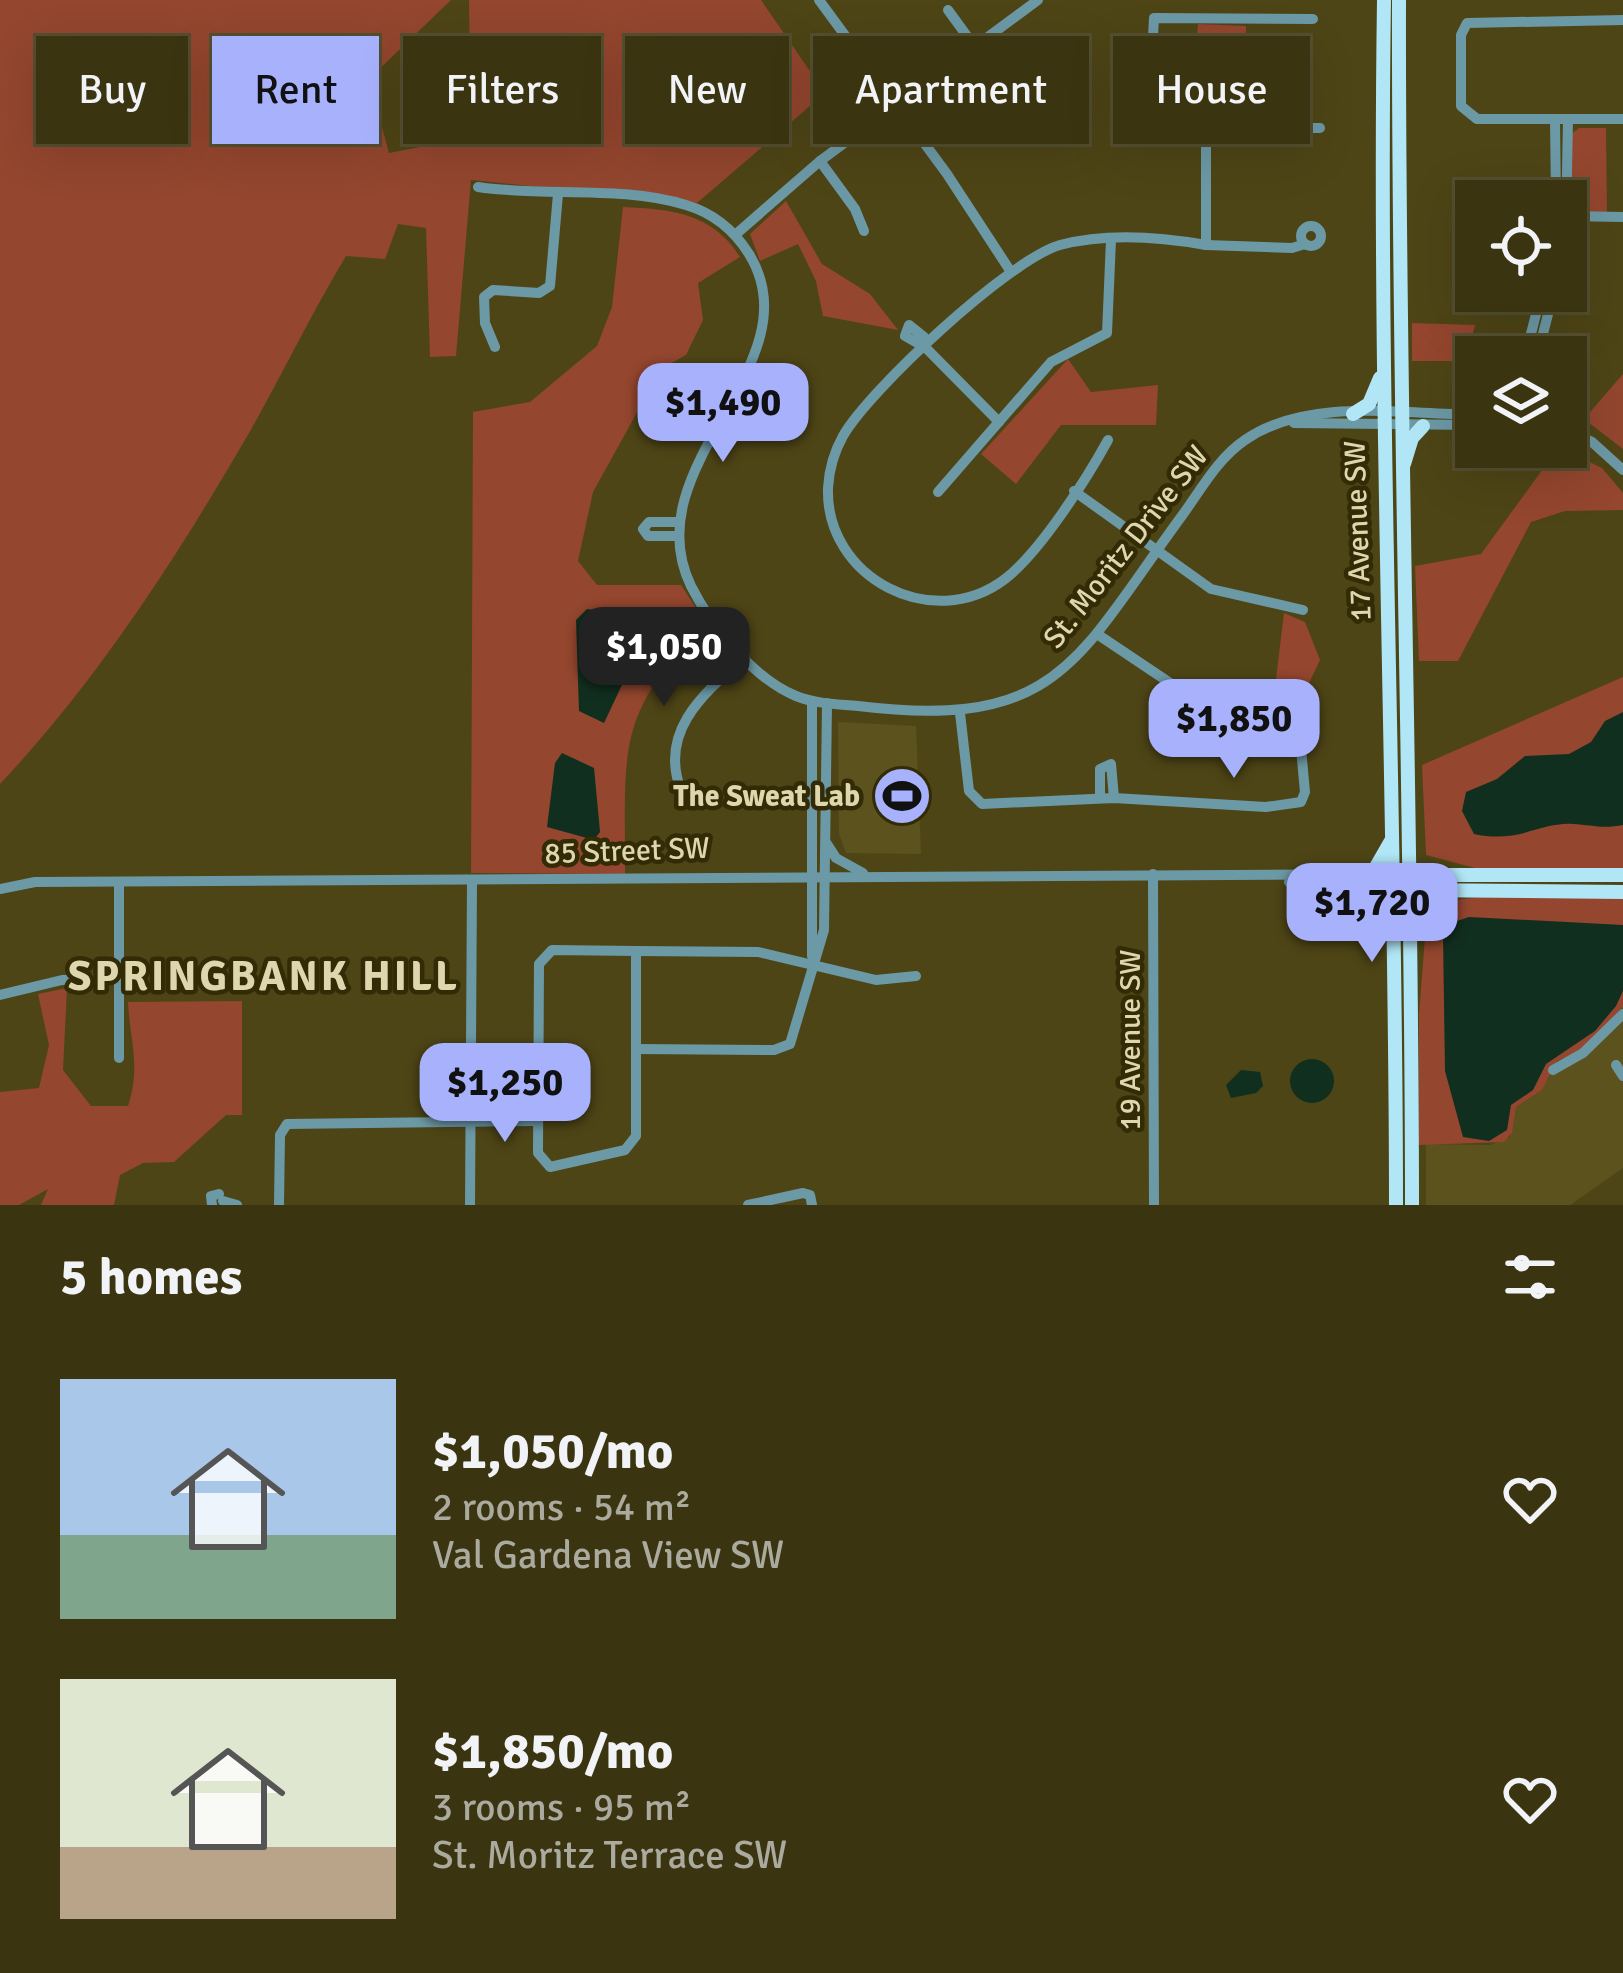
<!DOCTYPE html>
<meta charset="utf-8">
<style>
:root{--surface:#3a3410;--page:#413c19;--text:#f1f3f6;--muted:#abaa9f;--line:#544f30;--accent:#a7b1fc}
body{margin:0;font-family:Signika,sans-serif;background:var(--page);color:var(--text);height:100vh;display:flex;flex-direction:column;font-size:45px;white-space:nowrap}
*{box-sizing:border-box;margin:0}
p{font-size:39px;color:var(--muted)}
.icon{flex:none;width:66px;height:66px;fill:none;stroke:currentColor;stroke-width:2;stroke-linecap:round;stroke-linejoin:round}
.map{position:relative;height:1205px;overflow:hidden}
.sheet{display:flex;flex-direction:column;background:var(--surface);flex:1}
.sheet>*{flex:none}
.guide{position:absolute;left:36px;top:36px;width:1551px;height:108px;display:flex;gap:24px}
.tools{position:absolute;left:1455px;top:180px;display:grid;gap:24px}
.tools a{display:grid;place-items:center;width:132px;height:132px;border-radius:0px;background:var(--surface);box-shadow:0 12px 48px #0002,0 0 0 3px var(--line);font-size:60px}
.price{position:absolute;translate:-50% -102px;padding:0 27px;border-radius:24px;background:var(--accent);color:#111;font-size:39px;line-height:78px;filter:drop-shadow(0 3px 6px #0008)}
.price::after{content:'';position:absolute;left:50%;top:72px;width:36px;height:27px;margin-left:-18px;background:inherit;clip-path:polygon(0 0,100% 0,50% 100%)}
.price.on{background:#222;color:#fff}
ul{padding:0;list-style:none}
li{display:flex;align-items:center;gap:36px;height:300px;padding:0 60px}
li span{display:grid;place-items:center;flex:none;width:336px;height:240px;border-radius:0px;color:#555}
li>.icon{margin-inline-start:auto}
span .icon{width:144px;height:144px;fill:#fffc;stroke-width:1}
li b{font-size:51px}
h2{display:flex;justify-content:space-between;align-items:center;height:144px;padding:0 60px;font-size:51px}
.pill{padding:0 42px;border-radius:0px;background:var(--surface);box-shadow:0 12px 48px #0002,0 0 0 3px var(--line);font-size:42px;line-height:108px}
.pill.on{background:var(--accent);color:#111}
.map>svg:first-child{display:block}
.built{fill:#5c521e}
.green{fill:#94462e}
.water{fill:#112f1f}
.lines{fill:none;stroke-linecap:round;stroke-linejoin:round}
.minor{stroke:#6c99a6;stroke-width:10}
.major{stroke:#b0e6f6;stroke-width:14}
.labels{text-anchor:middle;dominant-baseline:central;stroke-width:9;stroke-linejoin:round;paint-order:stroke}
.street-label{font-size:30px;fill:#ded6ad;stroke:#322b05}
.poi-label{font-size:30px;font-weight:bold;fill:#ded6ad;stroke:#322b05;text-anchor:end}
.district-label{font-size:42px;font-weight:bold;letter-spacing:3px;fill:#ded6ad;stroke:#322b05}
</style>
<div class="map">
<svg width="1623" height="1205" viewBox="0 0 1623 1205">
<rect width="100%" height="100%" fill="#4e4516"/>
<!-- built -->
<g class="built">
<polygon points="838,722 916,726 921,854 846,853 839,834"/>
<polygon points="1623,1007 1623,1168 1570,1205 1426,1205 1426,1144 1490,1145 1510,1137 1516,1107 1542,1090 1557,1061 1612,1024"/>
</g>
<!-- green -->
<g class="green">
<path d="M 0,0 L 451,0 L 369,79 L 389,153 L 471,137 L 469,0 L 761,0 L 825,93 L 697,203 L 471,180 L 456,356 L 430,357 L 426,228 L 398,224 L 385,259 L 346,256 C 311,314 282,375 249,433 C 177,557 98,680 0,784 Z"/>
<polygon points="1198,24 1246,26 1247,122 1190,123"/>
<polygon points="1579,128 1606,128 1607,214 1577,212 1571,206 1571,134"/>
<polygon points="786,201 822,264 870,294 898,330 823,316 816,281 798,244 760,261 750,234"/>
<path d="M 623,207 C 670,209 713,213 740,257 L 698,283 L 703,320 L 686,355 L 661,369 L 593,492 L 578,561 L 597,585 L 681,585 L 709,628 C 612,707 626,759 625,874 L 471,873 L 473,412 L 530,402 L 597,346 L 612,307 Z"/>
<polygon points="1412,323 1475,325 1466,361 1412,361"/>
<polygon points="1068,359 1091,392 1158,385 1156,425 1061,425 1016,484 981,454"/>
<polygon points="1623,374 1623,449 1584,419"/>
<polygon points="1559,447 1602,468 1623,493 1623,510 1565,511 1531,522 1458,661 1419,661 1415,566 1481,554"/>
<polygon points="1284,613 1305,622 1320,660 1300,702 1273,704"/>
<polygon points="1623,677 1623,870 1475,868 1426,855 1422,765"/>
<polygon points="1480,897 1623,897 1623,1007 1582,1050 1557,1061 1542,1090 1516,1107 1512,1133 1504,1142 1419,1145 1419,1014 1427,912 1437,902"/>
<path d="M 67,988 L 63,1070 L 91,1106 L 128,1106 C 141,1067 130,1041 128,1002 L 242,1001 L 242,1115 L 226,1115 L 174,1162 L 143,1163 L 120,1175 L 114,1205 L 41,1205 L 48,1189 L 19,1205 L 0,1205 L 0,1092 L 39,1088 L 49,1045 L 38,994 Z"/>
</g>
<!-- water -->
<g class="water">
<polygon points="587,609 625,614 646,634 604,723 579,711 576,620"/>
<path d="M 1623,712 L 1623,825 C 1603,829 1592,825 1573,824 C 1540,822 1518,844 1474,834 L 1462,811 L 1466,792 L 1497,779 L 1525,756 L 1569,754 L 1591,742 L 1605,721 Z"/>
<polygon points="562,753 594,768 600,832 594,840 547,827 555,763"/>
<polygon points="1469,917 1623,925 1623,991 1616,1006 1595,1031 1546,1064 1533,1090 1511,1105 1507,1130 1489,1141 1463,1137 1445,1071 1443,935 1448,924"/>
<circle cx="1312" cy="1081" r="22"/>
<polygon points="1241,1070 1260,1072 1263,1086 1256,1093 1231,1098 1226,1085"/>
</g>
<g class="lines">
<!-- minor -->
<g class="minor">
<polyline points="819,0 947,174 1009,269"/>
<polyline points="948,10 975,47"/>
<polyline points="1313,19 1154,18 1149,112 1153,122 1165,128 1320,128"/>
<polyline points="1623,20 1467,23 1461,35 1461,106 1477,119 1623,119"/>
<polyline points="1555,120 1556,201"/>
<polyline points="820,161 855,209 864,231"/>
<path d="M 478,187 C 544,197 622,185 686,205 C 713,213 734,230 749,254 C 817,364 632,465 691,586 C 711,626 754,679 796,696 C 816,704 838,704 858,706 C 1058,730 1075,662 1181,517 C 1201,490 1217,459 1245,440 C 1307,397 1404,414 1476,415"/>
<polyline points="1566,216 1623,217"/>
<polyline points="1566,225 1568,119"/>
<circle cx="1311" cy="236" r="10"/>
<polyline points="735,235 820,161 1038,0"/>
<polyline points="1206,245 1292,248 1305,244"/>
<polygon points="909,325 924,337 926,348 905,336"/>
<polyline points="495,347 485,323 484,297 493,290 539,293 550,286 558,194"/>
<polyline points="926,348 999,422"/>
<polyline points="1525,357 1542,291"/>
<polyline points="1537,357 1554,291"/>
<polyline points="1294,423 1476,425"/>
<polyline points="1566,429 1592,442 1623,470"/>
<path d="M 1108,440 C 1086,480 1040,552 1005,579 C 933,634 825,578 828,488 C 829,470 834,452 843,436 C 869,390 1010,259 1060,245 C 1105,233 1161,237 1206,245 L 1206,128"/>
<polyline points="1074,491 1211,589 1303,610"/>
<polyline points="938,492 1051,362 1107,333 1111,240"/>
<polyline points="679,536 648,536 643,529 649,522 679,522"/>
<polyline points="960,713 969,791 982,804 1114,798 1266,807 1301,802 1305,792 1298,716 1230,709 1191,697 1097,634"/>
<path d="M 682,793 C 657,732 703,694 745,657"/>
<polyline points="1100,798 1100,769 1111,764 1114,798"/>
<polyline points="827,844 836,858 863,873"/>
<polyline points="1153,874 1154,1205"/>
<polyline points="1289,882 1396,888"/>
<polyline points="0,889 35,882 1396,874"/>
<polygon points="552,950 636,951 636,1136 625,1150 550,1167 538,1153 539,964"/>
<polyline points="636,951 758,952 876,980 916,976"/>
<polyline points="812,956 812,701"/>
<polyline points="0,995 62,980 119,978"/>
<polyline points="636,1049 774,1050 790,1044 824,930 827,703"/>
<polyline points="119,1058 119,883"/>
<polyline points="1616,1065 1623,1076"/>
<polyline points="1553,1070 1583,1053 1623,1014"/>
<polyline points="223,1201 237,1205"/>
<polyline points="212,1205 211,1196 219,1194"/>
<polyline points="279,1205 280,1135 287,1124 538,1121"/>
<polyline points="470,1205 472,883"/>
<polyline points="748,1205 803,1193 810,1195 812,1205"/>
</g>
<!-- major -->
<g class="major">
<path d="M 1384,0 C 1378,402 1396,803 1396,1205"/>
<path d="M 1399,0 C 1398,402 1412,803 1412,1205"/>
<polyline points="1353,414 1369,404 1380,378"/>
<polyline points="1404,464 1412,438 1423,426"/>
<polyline points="1372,874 1391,841"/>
<polyline points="1407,875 1623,875"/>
<polyline points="1407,890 1623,892"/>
</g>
</g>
<!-- icons -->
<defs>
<symbol id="stadium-disc" viewBox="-11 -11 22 22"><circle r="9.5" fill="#a7b1fc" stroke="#322b05"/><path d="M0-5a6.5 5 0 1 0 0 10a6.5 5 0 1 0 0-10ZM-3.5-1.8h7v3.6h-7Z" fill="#111"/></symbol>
</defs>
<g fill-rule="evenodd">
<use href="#stadium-disc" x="869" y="763" width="66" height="66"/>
</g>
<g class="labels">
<!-- street labels -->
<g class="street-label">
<text transform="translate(1358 531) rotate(-92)">17 Avenue SW</text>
<text transform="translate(1126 547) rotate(-52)">St. Moritz Drive SW</text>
<text transform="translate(627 851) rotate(-2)">85 Street SW</text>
<text transform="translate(1130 1040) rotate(-90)">19 Avenue SW</text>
</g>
<!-- poi labels -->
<g class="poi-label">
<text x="860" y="796">The Sweat Lab</text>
</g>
<!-- district labels -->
<g class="district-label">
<text x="264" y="976">SPRINGBANK HILL</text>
</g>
</g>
</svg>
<div class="tools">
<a><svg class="icon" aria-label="locate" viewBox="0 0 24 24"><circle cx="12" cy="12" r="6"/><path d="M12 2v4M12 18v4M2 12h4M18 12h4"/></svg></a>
<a><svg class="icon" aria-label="layers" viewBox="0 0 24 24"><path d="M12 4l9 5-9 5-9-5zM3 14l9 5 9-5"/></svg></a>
</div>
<b class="price" style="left:723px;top:465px">$1,490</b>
<b class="price on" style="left:664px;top:709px">$1,050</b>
<b class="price" style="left:1234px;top:781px">$1,850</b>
<b class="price" style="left:1372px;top:965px">$1,720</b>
<b class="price" style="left:505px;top:1145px">$1,250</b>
<div class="guide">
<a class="pill">Buy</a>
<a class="pill on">Rent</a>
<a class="pill">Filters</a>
<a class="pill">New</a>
<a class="pill">Apartment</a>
<a class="pill">House</a>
</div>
</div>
<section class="sheet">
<h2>5 homes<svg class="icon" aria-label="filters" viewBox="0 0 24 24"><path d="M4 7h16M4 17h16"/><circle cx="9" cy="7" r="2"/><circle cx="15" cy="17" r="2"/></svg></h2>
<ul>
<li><span style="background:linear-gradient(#a9c7e8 65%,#7fa58c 0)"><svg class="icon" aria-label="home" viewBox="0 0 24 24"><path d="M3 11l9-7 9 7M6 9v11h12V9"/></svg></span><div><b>$1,050/mo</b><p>2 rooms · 54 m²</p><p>Val Gardena View SW</p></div><svg class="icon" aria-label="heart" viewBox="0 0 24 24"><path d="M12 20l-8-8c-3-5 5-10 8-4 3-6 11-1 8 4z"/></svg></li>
<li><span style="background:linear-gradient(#dfe7d0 70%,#b9a48a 0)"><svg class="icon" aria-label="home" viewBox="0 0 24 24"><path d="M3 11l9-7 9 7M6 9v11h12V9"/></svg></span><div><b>$1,850/mo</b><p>3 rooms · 95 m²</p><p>St. Moritz Terrace SW</p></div><svg class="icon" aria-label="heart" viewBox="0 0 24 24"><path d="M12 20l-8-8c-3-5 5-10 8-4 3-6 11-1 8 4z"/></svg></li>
</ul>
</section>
